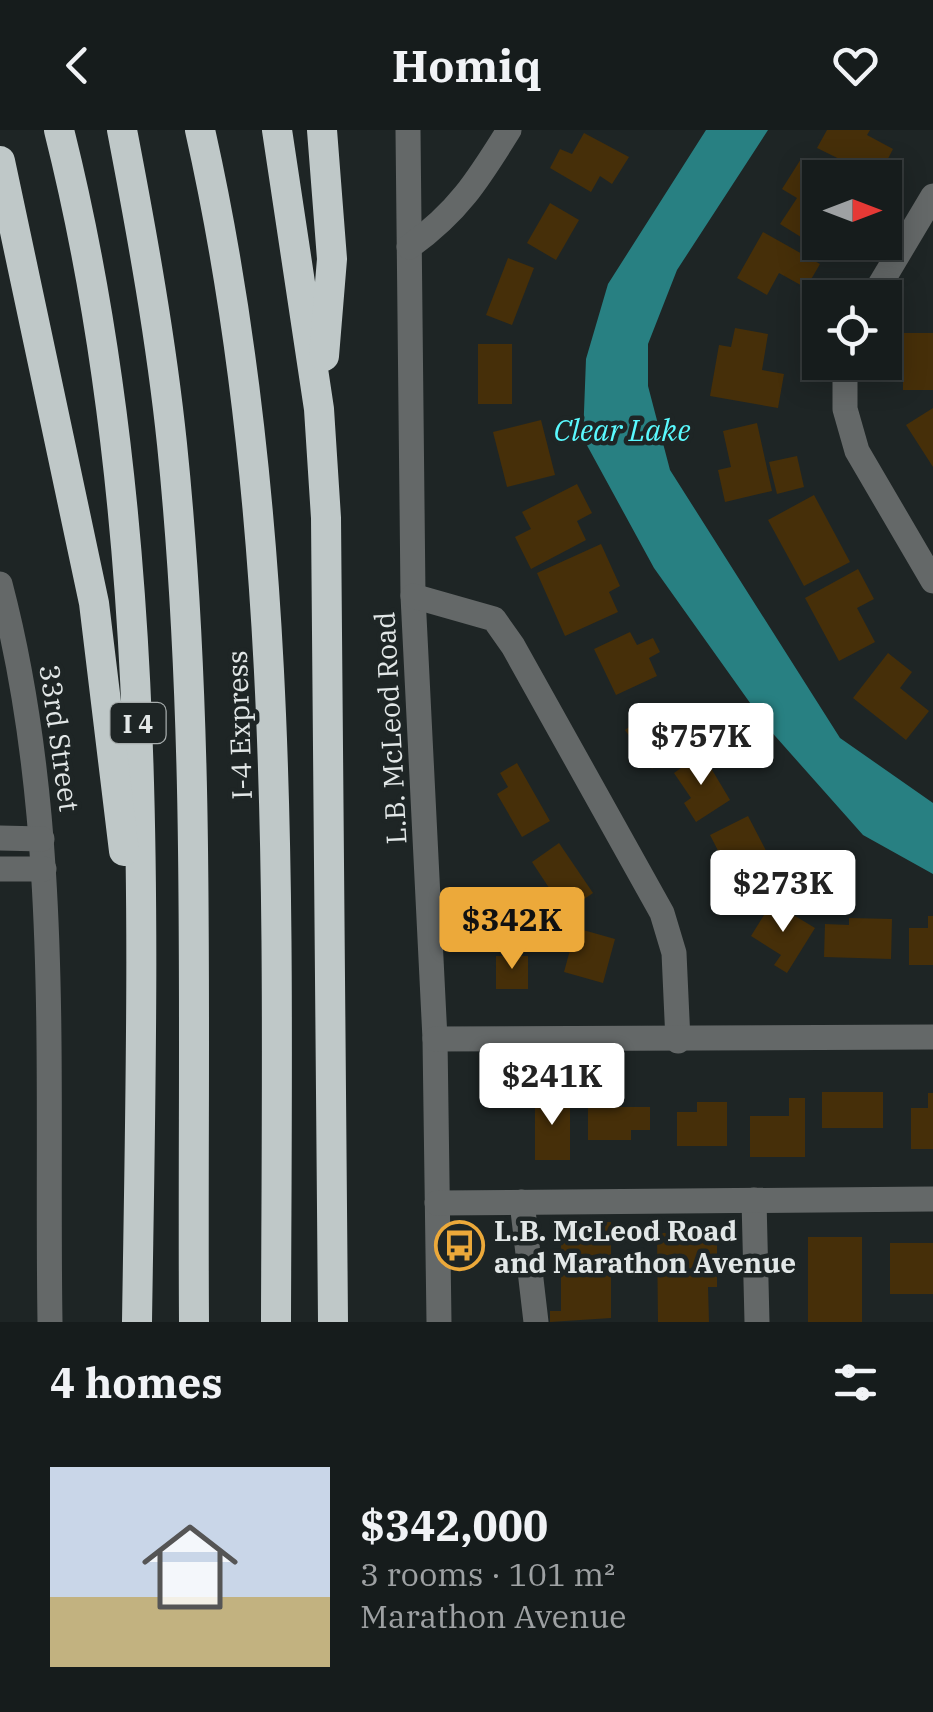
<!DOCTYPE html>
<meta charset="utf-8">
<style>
:root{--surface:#161c1c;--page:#232929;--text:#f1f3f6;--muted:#9ea1a3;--line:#353a3b;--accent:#eca93a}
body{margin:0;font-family:"IBM Plex Serif",serif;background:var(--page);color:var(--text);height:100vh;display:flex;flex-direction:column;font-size:38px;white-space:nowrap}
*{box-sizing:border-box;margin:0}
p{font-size:32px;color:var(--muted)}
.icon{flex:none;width:55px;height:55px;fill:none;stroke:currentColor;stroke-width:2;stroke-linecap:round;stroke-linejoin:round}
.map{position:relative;height:1192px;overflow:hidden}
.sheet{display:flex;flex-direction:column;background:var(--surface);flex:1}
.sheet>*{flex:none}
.needle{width:65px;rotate:90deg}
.buttons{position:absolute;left:802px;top:30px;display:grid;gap:20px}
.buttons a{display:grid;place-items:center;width:100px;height:100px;border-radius:0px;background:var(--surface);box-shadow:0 5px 25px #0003,0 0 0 2px var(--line);font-size:50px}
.price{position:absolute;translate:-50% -85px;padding:0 22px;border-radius:10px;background:#fff;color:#222;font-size:32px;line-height:65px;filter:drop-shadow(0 2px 5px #0008)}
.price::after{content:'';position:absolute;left:50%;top:60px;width:30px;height:22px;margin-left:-15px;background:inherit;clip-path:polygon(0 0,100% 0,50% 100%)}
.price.active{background:var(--accent);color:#111}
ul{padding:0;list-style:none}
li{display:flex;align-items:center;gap:30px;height:250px;padding:0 50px}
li+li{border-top:2px solid var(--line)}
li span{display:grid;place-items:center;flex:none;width:280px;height:200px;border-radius:0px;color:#555}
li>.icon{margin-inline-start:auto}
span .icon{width:120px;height:120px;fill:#fffc;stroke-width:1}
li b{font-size:42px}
h2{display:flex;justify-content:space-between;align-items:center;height:120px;padding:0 50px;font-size:42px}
header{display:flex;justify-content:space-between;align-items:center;height:130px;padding:0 50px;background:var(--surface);font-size:45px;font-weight:800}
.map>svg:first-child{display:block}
.water{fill:#288082}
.building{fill:#462f09}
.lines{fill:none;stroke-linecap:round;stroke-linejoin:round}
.minor{stroke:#646868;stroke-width:25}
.highway{stroke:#bfc8c8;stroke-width:30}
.labels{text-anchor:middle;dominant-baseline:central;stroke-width:9;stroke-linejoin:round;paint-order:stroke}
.shield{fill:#1e2525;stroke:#a7adad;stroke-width:2.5}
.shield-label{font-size:25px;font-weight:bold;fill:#e2e7e7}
.street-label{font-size:28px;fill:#e2e7e7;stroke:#1e2525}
.poi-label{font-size:28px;font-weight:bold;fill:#e2e7e7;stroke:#1e2525;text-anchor:start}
.water-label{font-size:30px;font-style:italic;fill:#5af9fe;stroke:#1e2525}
</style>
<header><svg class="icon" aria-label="back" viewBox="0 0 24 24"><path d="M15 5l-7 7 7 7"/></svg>Homiq<svg class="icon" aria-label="heart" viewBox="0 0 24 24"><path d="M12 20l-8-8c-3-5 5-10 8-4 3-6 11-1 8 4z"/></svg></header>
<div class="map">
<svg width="933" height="1192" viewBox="0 0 933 1192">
<rect width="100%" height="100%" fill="#1e2525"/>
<!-- water -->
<polygon class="water" points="706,0 768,0 677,140 648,214 648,256 670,340 840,608 933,673 933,744 863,705 768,598 654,438 583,308 586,229 608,154"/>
<!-- building -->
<g class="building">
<polygon points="827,0 870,0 867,5 893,19 878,48 817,18"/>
<polygon points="584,3 629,27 612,54 600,46 591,62 550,38 560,19 572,24"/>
<polygon points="801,29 830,48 820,48 820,94 809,112 780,94 797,68 782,59"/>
<polygon points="550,73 579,90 556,130 527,113"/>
<polygon points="763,102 820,134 806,158 779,143 767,165 737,148"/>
<polygon points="508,128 534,138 512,195 486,185"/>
<polygon points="735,198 768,204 762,240 784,244 778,278 710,266 719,215 731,217"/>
<rect x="903" y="203" width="30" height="57"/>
<rect x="478" y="214" width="34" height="60"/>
<polygon points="933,278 933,337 906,295"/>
<polygon points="541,290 555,345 507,357 493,302"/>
<polygon points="757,293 772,361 725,372 718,340 731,337 723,301"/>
<polygon points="797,326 804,357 777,364 769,332"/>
<polygon points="577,354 592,383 577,391 586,410 531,439 515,407 531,399 522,382"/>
<polygon points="814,365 850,432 804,456 768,390"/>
<polygon points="601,414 620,456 609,462 618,482 565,506 537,443"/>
<polygon points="858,439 874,469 857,478 875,512 839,531 805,468"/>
<polygon points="630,502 637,515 653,508 660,522 649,528 657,546 616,565 594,519"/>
<polygon points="888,523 912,542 900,558 929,581 906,610 853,568"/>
<polygon points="654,579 669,600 678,594 690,612 652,639 625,600"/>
<polygon points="702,623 730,670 696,692 684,673 691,668 674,643"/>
<polygon points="517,633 550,691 522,707 497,664 508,657 500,643"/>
<polygon points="748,686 774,736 724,763 716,748 729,742 710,705"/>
<polygon points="559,713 593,763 565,782 532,732"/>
<polygon points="772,772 815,798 787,843 774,835 781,825 751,806"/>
<polygon points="928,786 933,786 933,835 909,835 909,798 928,798"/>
<polygon points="849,788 892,789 891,829 824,827 825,794 849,795"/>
<polygon points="576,798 615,809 603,853 564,842"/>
<rect x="496" y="826" width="32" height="33"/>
<rect x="822" y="962" width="61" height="36"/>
<polygon points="928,963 933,963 933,1019 911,1019 911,978 928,978"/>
<polygon points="588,965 614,965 614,977 650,977 650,1000 631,1000 631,1010 588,1010"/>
<rect x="535" y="966" width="35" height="64"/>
<polygon points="789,968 805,968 805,1027 750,1027 750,986 789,986"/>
<polygon points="697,972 727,972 727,1016 677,1016 677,982 697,982"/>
<polygon points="561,1092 611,1092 611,1188 550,1192 550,1181 561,1181"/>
<polygon points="657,1103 717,1103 717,1157 708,1157 709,1192 658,1192"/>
<rect x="808" y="1107" width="54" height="85"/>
<rect x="890" y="1113" width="43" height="51"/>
</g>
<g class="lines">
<!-- minor -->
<g class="minor">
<polyline points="408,0 413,466 435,909 439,1192"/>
<path d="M 409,117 C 458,82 478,50 509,0"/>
<polyline points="872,168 933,66"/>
<polyline points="845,232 845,279 857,321 933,451"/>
<path d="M 0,454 C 63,693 46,946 50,1192"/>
<polyline points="413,466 494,489 513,516 662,783 674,823 678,911"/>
<polyline points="0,708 42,709"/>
<polyline points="0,739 44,739"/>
<polyline points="435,909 933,907"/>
<polyline points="754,1070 757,1192"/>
<polyline points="522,1072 536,1192"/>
<polyline points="437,1073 933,1069"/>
</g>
<!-- highway -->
<g class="highway">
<path d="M 59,0 C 157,390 143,793 137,1192"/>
<path d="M 122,0 C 142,104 161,209 172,314 C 202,605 192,900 194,1192"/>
<path d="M 200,0 C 288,391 277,794 276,1192"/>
<polyline points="277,0 319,279 326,388 333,1192"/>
<polyline points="322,0 332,129 324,226"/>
<polyline points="0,31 94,473 124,721"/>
</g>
</g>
<!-- icons -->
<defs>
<symbol id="bus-ring" viewBox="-11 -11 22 22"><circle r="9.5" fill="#1e2525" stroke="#eca93a" stroke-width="1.5"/><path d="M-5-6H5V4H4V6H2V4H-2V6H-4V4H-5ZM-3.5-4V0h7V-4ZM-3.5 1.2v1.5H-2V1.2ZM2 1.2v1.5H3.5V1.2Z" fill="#eca93a"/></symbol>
</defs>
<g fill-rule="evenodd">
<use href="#bus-ring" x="432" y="1088" width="55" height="55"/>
</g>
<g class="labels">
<!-- shield labels -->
<rect class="shield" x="110.5" y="573" width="55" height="40" rx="8"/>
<g class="shield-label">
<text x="138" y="593">I 4</text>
</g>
<!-- street labels -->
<g class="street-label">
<text transform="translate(239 595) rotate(-92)">I-4 Express</text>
<text transform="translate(390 598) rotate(-93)">L.B. McLeod Road</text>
<text transform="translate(60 608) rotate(82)">33rd Street</text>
</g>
<!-- poi labels -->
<g class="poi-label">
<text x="494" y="1100">L.B. McLeod Road<tspan x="494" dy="32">and Marathon Avenue</tspan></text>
</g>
<!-- water labels -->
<g class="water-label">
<text x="622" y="299">Clear Lake</text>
</g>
</g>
</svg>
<div class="buttons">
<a><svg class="needle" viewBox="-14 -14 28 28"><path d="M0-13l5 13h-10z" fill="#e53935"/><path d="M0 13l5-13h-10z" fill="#9ea1a3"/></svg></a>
<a><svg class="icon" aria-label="locate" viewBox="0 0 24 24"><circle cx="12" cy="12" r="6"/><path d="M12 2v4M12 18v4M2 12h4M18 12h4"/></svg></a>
</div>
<b class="price" style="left:701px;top:658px">$757K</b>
<b class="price" style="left:783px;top:805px">$273K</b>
<b class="price active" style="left:512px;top:842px">$342K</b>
<b class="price" style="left:552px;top:998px">$241K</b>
</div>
<section class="sheet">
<h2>4 homes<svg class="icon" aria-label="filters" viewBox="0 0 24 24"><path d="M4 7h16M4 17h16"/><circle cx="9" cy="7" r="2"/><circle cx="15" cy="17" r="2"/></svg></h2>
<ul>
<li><span style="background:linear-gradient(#c9d6e8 65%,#c2b280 0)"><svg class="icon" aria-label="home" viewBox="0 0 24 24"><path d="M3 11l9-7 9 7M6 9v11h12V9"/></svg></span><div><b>$342,000</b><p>3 rooms · 101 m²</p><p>Marathon Avenue</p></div></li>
</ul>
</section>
